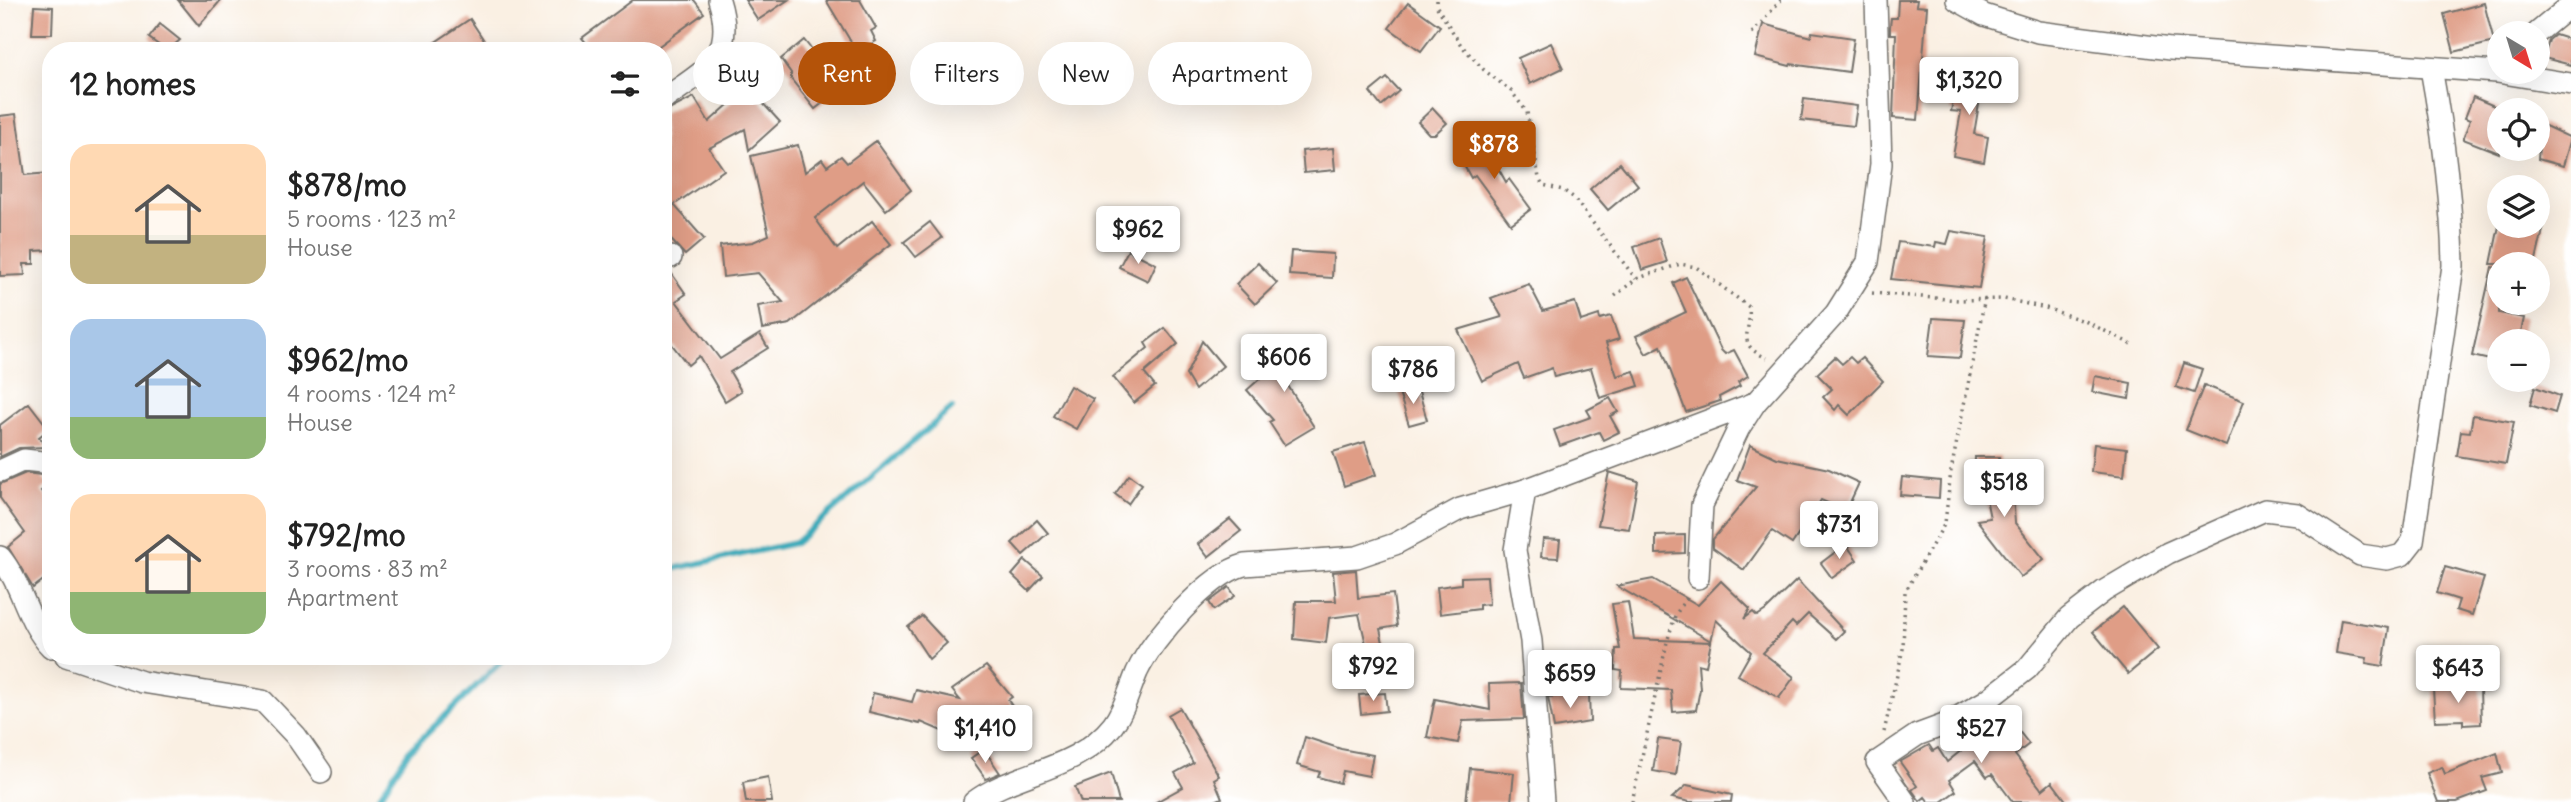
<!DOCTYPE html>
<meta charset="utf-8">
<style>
:root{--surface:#fff;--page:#f2f2f2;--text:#222;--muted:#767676;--accent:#b45309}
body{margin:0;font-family:Delius,sans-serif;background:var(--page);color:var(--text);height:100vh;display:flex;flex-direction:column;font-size:26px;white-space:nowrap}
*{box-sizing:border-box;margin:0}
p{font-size:23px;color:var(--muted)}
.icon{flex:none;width:38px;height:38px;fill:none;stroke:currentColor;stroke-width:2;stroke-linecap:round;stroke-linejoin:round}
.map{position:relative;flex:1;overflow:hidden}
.panel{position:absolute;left:42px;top:42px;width:630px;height:623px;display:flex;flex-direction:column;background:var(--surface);border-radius:28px;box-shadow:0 7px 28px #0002}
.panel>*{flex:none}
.guide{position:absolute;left:693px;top:42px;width:665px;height:63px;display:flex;gap:14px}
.needle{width:46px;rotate:142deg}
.controls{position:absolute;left:2487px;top:21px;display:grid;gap:14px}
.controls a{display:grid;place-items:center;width:63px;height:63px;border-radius:50%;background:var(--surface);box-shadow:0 7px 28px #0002;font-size:35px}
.price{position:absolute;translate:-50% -60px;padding:0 16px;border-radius:7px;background:#fff;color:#222;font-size:23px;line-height:46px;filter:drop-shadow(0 2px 4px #0008)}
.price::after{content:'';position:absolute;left:50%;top:42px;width:21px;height:16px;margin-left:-10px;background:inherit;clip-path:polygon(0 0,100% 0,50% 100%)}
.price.on{background:var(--accent);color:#fff}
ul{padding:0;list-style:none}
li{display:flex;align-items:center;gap:21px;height:175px;padding:0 28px}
li span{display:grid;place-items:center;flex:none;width:196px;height:140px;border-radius:21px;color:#555}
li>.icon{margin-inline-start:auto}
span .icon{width:84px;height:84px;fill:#fffc;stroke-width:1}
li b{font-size:30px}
h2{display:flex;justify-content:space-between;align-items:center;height:84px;padding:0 28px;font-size:30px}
.pill{padding:0 24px;border-radius:32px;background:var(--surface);box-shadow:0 7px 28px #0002;font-size:24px;line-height:63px}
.pill.on{background:var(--accent);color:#fff}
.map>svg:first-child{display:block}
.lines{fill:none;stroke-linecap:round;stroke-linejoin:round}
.stream{stroke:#3baaba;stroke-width:6}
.building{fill:#df9d86}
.minor-casing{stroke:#73706b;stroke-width:24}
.path{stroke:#73706b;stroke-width:3.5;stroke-dasharray:2 5;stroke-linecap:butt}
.minor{stroke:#fff;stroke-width:21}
</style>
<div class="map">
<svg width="2571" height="802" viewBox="0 0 2571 802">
<rect width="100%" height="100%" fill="#fff"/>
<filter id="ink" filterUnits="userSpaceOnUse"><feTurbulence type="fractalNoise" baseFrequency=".0143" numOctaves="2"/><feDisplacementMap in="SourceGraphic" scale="14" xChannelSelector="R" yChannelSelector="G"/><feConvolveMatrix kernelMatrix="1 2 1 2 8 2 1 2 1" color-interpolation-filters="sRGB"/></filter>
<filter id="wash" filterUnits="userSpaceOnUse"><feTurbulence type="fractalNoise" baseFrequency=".00686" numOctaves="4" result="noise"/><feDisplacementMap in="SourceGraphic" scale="28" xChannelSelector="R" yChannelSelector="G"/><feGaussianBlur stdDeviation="1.57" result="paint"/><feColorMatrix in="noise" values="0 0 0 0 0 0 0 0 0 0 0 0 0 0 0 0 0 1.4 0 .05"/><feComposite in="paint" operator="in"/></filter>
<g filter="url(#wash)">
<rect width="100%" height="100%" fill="#faf0e3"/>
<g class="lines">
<!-- stream -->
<g class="stream">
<polyline points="663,571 795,543 952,408"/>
<polyline points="376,802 409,751 507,656"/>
</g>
</g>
<g id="blocks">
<!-- building -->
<g class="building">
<polygon points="178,0 221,0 199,26"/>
<polygon points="633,0 694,0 704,13 652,51 593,51 582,38"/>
<polygon points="745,0 788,0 758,20"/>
<polygon points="826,0 860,0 876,28 871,31 876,41 857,52"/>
<polygon points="1898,0 1917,0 1916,6 1927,7 1918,120 1893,118 1896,34 1890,34 1890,27 1891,18 1897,18"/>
<polygon points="1408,3 1440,26 1421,51 1389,28"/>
<polygon points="2484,3 2494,42 2454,52 2444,14"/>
<polygon points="34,6 53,7 52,34 32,34"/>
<polygon points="470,19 491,51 422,51"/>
<polygon points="160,24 180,40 167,51 149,38"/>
<polygon points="1763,24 1811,37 1812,32 1854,38 1849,72 1791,64 1790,66 1755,57"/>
<polygon points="2555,35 2571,40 2571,65 2544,58 2549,40"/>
<polygon points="804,40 842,88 815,109 791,79 791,73 781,59"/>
<polygon points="1551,43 1563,68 1530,84 1518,58"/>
<polygon points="1959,73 1988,80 1986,98 1980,98 1974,134 1988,137 1984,162 1953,156 1961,112 1951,111"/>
<polygon points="1387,78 1399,91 1381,106 1370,92"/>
<polygon points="748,87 780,122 749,150 745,129 709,148 724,170 674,205 704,239 685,255 663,231 663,113 694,97 709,122"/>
<polygon points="2473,97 2499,108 2499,153 2463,139 2470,120 2465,118"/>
<polygon points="1804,99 1857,106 1854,126 1801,120"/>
<polygon points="1433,108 1447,123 1435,134 1429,134 1418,122"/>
<polygon points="16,114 25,175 51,173 51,250 34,251 34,264 24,264 25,275 0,276 0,116"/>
<polygon points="2541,124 2571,138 2563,166 2538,159"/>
<polygon points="876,141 911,190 886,210 863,181 815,218 837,249 872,221 891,244 790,324 762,329 758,306 783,302 758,273 723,277 720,246 753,242 769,235 751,156 798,145 805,172 822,159 827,166 841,156 847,163"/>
<polygon points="1483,141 1506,182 1509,179 1531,209 1511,224 1475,175 1471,178 1457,153"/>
<polygon points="1333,148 1335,170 1304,173 1302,151"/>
<polygon points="1620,163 1638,185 1608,210 1590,189"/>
<polygon points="930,222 942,238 916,257 904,242"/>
<polygon points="2499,226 2544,226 2535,264 2491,264"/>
<polygon points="1951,231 1988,237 1979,288 1891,279 1898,242 1935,247 1936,242 1947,244"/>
<polygon points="1659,238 1667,262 1642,270 1634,247"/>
<polygon points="1128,250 1156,264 1148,281 1119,267"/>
<polygon points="1291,251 1333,254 1332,278 1289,275"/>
<polygon points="1258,263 1277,283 1255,304 1236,284"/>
<polygon points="2492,267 2499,268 2499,313 2524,318 2519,341 2499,341 2499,362 2472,356"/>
<polygon points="663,270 669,270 686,294 676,301 720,359 760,334 768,348 730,372 741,391 725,401 699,356 688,365 663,333"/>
<polygon points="1686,277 1721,350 1725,354 1734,350 1748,376 1738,382 1740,386 1719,397 1720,401 1686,412 1661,346 1646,354 1636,336 1686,312 1673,283"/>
<polygon points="1529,284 1543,311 1575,302 1581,321 1599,315 1600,319 1611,316 1619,339 1606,343 1617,376 1634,371 1639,386 1600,398 1591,368 1554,377 1552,368 1524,378 1518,364 1482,381 1458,330 1502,317 1491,298"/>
<polygon points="1933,318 1965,320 1960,358 1928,356"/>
<polygon points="1165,328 1178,344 1144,373 1155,386 1134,403 1113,377 1148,348 1145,343"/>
<polygon points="1202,341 1223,366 1195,390 1186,375"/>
<polygon points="1290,342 1305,348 1313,358 1285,381 1314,427 1284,445 1269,422 1273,420 1247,390 1280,361 1274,355"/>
<polygon points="1835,357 1842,364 1850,357 1856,363 1862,358 1883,381 1849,415 1839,405 1835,410 1823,397 1832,389 1817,374"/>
<polygon points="2184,363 2202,369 2194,393 2176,387"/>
<polygon points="2095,376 2131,383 2129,399 2092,392"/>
<polygon points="2204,385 2244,401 2226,446 2186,430"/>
<polygon points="1070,386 1093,399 1076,429 1053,416"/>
<polygon points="2535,387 2560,396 2555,413 2530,405"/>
<polygon points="1418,388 1427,420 1409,425 1399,393"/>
<polygon points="1610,398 1618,412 1610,416 1619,432 1603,440 1599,432 1560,446 1554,430 1591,417 1587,410"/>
<polygon points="29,403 49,429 39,437 46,447 19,448 0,457 0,425"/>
<polygon points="2473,415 2514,422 2506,464 2457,456 2461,431 2470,432"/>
<polygon points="1365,442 1376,475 1344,486 1333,452"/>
<polygon points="2094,444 2127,448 2124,476 2091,472"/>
<polygon points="1750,445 1777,458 1829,469 1859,483 1846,511 1821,500 1792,544 1772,531 1744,570 1713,548 1713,539 1756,487 1737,480"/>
<polygon points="1975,457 1999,457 1997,496 2013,494 2015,523 2044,559 2021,577 1977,520 1990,518 1983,484 1974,484"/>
<polygon points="1609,472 1638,481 1629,529 1598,525"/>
<polygon points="26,473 41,475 49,485 41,491 51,503 51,574 33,588 8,547 25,533 0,498 0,484"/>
<polygon points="1129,475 1142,484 1128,504 1115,494"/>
<polygon points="1902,477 1940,481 1939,498 1900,495"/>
<polygon points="1230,519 1241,531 1208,557 1198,544"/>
<polygon points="1037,520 1048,533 1023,555 1012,543"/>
<polygon points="1685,535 1685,553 1656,554 1656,536"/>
<polygon points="1543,539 1560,540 1558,558 1541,557"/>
<polygon points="1846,544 1857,560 1832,578 1821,563"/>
<polygon points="1025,560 1043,576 1029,591 1012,575"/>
<polygon points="2445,567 2484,578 2472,615 2456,610 2459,600 2437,593"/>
<polygon points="1356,570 1358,598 1393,594 1397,626 1380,629 1389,670 1373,674 1359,614 1329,618 1326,643 1294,639 1296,601 1336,601 1333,572"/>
<polygon points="1487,576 1489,604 1479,605 1479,609 1440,614 1437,587 1461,584 1461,577"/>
<polygon points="1653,579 1698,605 1721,581 1750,609 1744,619 1753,612 1757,616 1766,610 1797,580 1844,631 1836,639 1808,614 1796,626 1792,622 1763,653 1794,677 1779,698 1738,675 1751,652 1716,620 1711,641 1617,586"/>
<polygon points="1229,587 1235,596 1214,610 1209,602"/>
<polygon points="1628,602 1634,639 1711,642 1706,666 1698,664 1700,689 1696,710 1673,712 1671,690 1621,688 1622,671 1615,670 1616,649 1620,649 1612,604"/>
<polygon points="2123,607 2158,649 2128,674 2093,632"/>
<polygon points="922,616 947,643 929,659 908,627"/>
<polygon points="2341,620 2389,628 2383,666 2366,663 2367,658 2336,653"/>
<polygon points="986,666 1012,697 1008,700 1016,712 970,743 921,722 920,724 869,712 873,693 912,702 916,690 960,700 952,690"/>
<polygon points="1521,683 1524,719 1463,721 1458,743 1427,737 1435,699 1490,710 1489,684"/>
<polygon points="2480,687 2481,724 2463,725 2463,720 2435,721 2433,689"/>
<polygon points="1385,693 1387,711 1361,714 1359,695"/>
<polygon points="1589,694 1590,722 1554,728 1548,697"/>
<polygon points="2000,707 2029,744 2015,755 2042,790 2052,782 2067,802 2013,802 1992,774 1987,777 1975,761 1949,780 1956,791 1941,802 1929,802 1925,797 1920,801 1912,790 1917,786 1900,762 1929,745 1933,751 1938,748 1947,762 1983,733 1974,723"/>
<polygon points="1180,708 1219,776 1214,779 1222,798 1213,802 1156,802 1183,787 1175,773 1193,763 1168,715"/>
<polygon points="1305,737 1341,749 1373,755 1369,776 1343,771 1340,783 1318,777 1320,772 1297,765"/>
<polygon points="1658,739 1681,742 1676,775 1653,771"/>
<polygon points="984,749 1000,773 986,779 971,758"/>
<polygon points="2497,753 2502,773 2482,778 2487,791 2457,802 2438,802 2427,773 2442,767 2445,774"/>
<polygon points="1470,768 1514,773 1511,802 1466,802"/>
<polygon points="1111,773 1119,802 1081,802 1075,787"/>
<polygon points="768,777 772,802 746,802 743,782"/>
<polygon points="1687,785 1732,795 1731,802 1690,802 1672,798"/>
</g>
</g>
</g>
<g filter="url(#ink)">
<use href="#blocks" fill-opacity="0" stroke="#73706b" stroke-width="2"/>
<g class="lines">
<defs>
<g id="minor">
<polyline points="1957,0 1984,15 2038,32 2170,49 2497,72 2571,84"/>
<polyline points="2537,33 2571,5"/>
<path d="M 663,100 C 705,69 737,58 719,0"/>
<polyline points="663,257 671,257"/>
<polyline points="0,471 24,460 51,463"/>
<polyline points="1525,490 1515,550 1531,641 1543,802"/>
<path d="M 0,557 C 23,585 26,621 51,647"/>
<polyline points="1698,578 1702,505 1739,428 1755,403 1836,313 1868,262 1881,164 1876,0"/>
<polyline points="66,656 142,682 263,701 296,736 321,772"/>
<path d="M 974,802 C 1015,771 1077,771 1113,725 C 1125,709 1129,691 1137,672 C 1153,638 1208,575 1244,565 L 1357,557 L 1395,544 L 1460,509 L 1525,490 L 1755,403"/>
<path d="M 1905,802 L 1877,762 L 1917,735 L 1944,725 L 1986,701 L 2027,669 L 2069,618 L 2104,591 L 2168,553 L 2265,510 L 2297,514 L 2360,555 L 2387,559 L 2402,555 L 2413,541 L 2453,266 C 2452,199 2443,134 2431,68"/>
</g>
</defs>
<!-- minor casing -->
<use href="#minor" class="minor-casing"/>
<!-- path -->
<g class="path">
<polyline points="1437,0 1437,7 1461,45 1484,70 1511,91 1527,112 1539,178 1543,185 1563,190 1573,197 1636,279"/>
<polyline points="1752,33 1781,0"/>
<polyline points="1872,293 1959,300 2004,299 2046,308 2087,322 2131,344"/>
<path d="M 1615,296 L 1636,279 L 1680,264 L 1696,267 L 1749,307 C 1752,332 1734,344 1767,358"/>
<polyline points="1884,732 1903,649 1905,592 1945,523 1951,471 1985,298"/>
<polyline points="1632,802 1667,642 1675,616 1687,596"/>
</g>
<!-- minor -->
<use href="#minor" class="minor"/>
</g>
</g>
</svg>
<div class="controls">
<a><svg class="needle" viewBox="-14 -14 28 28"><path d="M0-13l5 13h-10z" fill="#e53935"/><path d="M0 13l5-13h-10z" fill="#767676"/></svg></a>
<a><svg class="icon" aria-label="locate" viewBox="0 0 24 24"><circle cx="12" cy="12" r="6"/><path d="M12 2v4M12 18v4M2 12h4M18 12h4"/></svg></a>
<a><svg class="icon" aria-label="layers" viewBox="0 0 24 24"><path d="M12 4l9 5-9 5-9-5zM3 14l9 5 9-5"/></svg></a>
<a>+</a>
<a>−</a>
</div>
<b class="price" style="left:1969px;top:117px">$1,320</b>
<b class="price on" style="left:1494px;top:181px">$878</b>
<b class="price" style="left:1138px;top:266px">$962</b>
<b class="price" style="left:1284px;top:394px">$606</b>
<b class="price" style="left:1413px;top:406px">$786</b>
<b class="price" style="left:2004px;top:519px">$518</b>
<b class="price" style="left:1839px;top:561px">$731</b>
<b class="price" style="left:1373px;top:703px">$792</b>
<b class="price" style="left:2458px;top:705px">$643</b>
<b class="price" style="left:1570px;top:710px">$659</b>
<b class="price" style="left:985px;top:765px">$1,410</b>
<b class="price" style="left:1981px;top:765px">$527</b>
<div class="guide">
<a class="pill">Buy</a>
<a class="pill on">Rent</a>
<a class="pill">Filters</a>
<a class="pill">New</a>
<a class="pill">Apartment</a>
</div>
<section class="panel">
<h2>12 homes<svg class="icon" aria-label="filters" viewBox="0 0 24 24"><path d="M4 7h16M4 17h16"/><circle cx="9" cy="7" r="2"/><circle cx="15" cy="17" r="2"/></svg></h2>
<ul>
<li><span style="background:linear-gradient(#ffd9b3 65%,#c2b280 0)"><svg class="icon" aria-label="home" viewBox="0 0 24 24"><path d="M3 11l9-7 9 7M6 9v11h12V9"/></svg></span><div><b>$878/mo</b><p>5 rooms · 123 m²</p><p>House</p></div></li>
<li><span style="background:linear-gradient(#a9c7e8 70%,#8fb573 0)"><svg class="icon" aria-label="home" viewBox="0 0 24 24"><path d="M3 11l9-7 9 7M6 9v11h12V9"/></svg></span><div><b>$962/mo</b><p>4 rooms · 124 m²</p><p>House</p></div></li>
<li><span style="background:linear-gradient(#ffd9b3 70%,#8fb573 0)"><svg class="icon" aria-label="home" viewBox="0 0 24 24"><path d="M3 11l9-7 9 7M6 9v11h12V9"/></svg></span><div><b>$792/mo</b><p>3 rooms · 83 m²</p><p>Apartment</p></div></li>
</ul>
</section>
</div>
